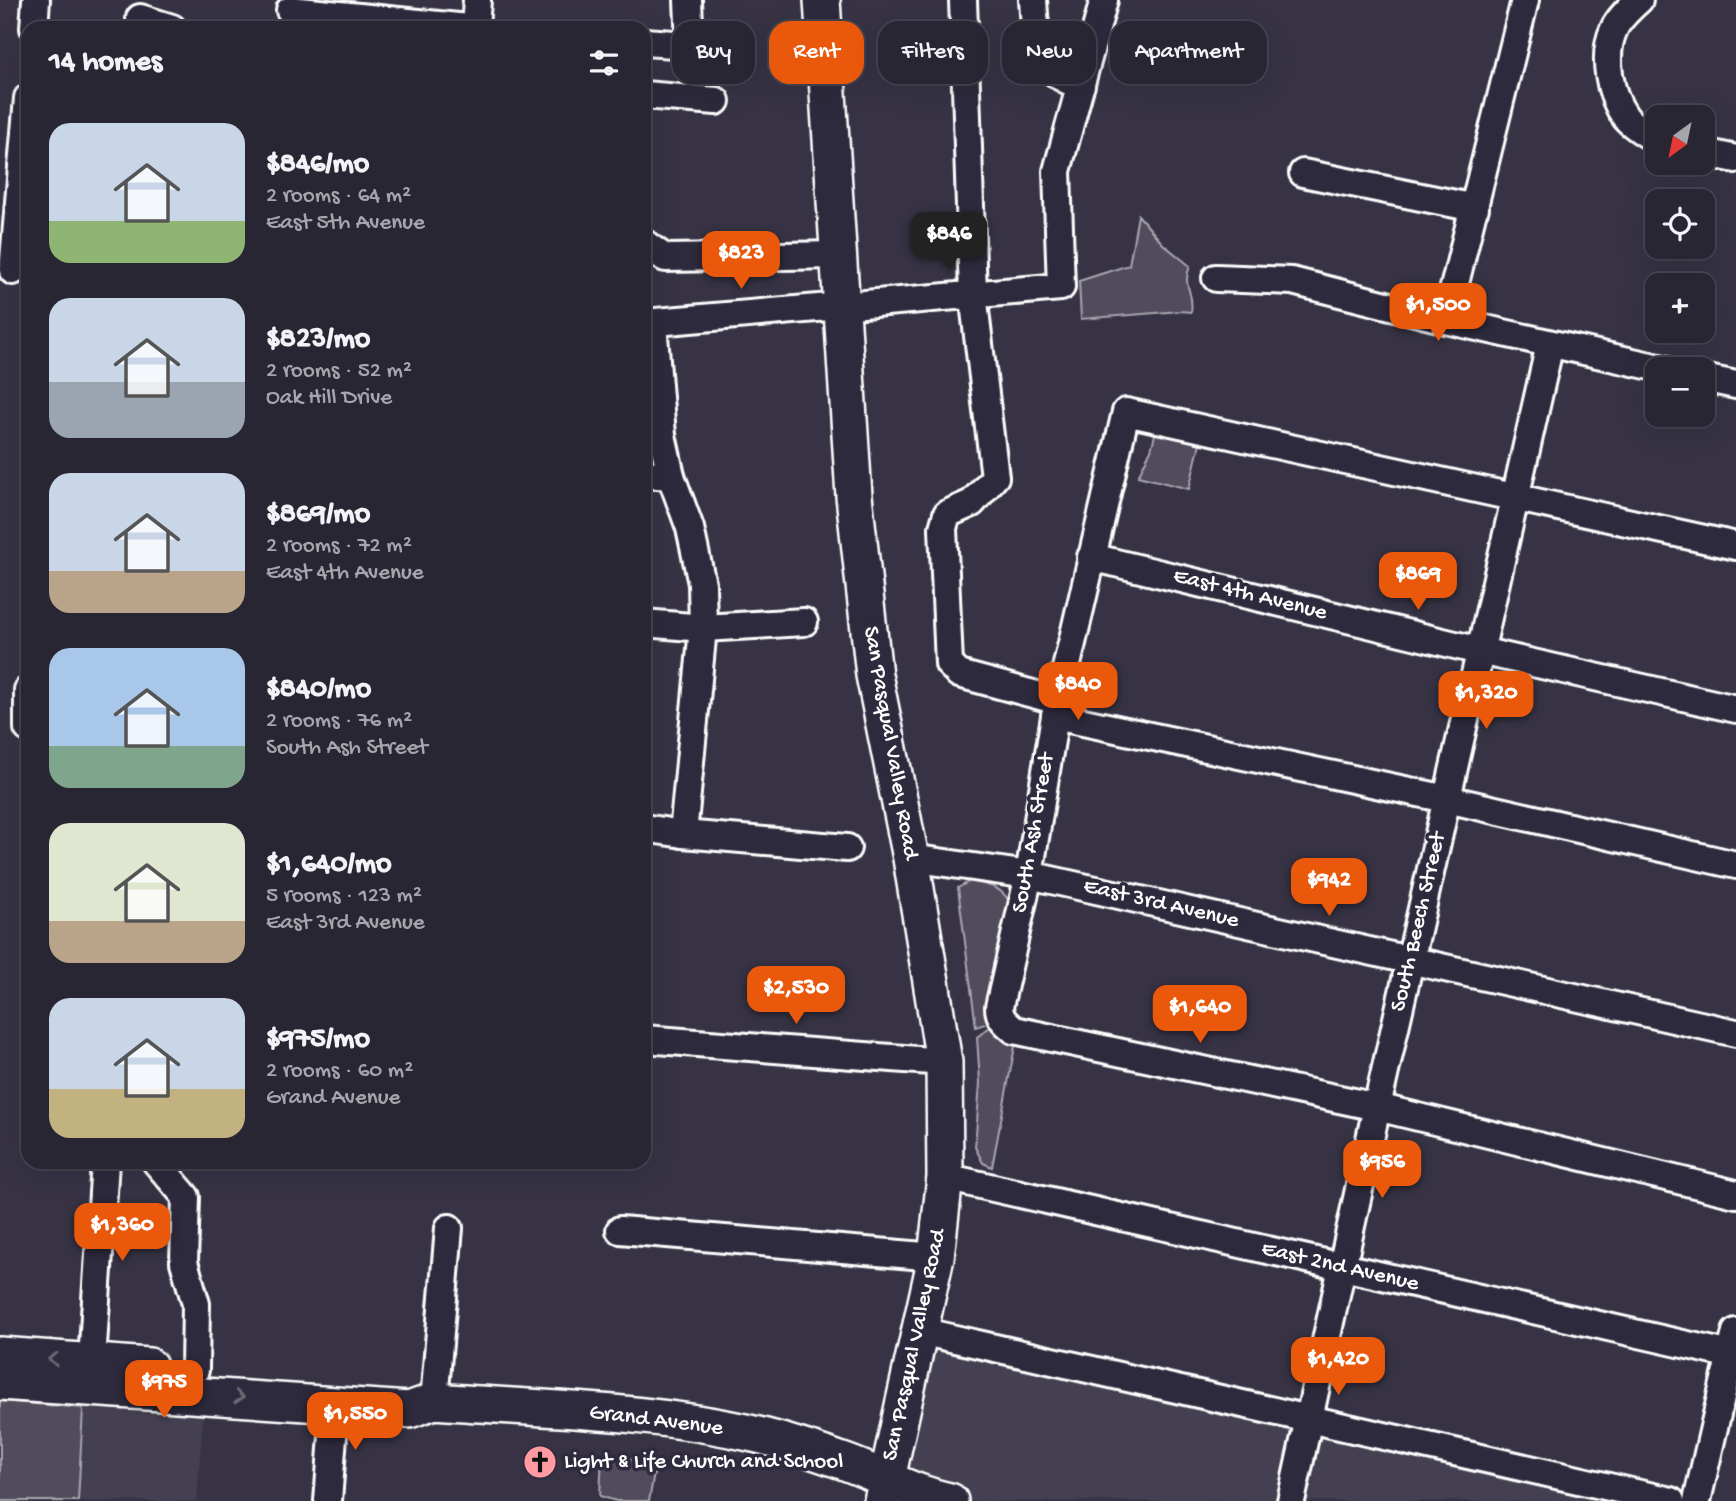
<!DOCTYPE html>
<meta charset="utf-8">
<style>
:root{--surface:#292634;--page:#353240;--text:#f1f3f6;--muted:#a5a5ac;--line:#45434f;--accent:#ea580c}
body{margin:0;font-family:"Gochi Hand",sans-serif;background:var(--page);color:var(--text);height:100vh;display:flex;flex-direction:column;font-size:26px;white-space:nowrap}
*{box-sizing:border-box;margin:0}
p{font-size:23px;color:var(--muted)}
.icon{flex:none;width:38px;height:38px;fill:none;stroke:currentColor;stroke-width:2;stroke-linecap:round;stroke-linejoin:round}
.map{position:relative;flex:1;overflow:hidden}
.sheet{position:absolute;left:21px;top:21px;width:630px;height:1148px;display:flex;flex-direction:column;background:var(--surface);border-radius:21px;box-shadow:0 7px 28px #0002,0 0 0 2px var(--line)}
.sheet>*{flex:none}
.top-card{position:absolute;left:672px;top:21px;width:665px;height:63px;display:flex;gap:14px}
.needle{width:46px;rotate:213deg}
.fabs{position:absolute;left:1645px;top:105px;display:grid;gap:14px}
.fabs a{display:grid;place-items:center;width:70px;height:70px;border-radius:14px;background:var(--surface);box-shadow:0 7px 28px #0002,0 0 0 2px var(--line);font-size:35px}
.price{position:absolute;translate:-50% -60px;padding:0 16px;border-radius:14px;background:var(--accent);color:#fff;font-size:23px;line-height:46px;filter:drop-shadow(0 2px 4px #0008)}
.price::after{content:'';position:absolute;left:50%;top:42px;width:21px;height:16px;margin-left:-10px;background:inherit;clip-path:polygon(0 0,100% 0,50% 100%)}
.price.active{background:#222;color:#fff}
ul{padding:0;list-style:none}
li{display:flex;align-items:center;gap:21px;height:175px;padding:0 28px}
li span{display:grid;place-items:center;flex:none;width:196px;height:140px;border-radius:21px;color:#555}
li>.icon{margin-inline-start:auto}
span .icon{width:84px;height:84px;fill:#fffc;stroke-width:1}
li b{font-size:30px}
h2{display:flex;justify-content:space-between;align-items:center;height:84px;padding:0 28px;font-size:30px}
.pill{padding:0 24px;border-radius:21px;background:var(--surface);box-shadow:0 7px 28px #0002,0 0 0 2px var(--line);font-size:24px;line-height:63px}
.pill.active{background:var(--accent);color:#fff}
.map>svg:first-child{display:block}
.built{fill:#444051}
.green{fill:#514c5c;stroke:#a8a6ae;stroke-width:2}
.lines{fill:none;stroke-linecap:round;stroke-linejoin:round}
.minor-casing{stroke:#fff;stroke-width:32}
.major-casing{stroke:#fff;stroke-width:40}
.minor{stroke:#2f2a3d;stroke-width:26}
.major{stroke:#2f2a3d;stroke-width:35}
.oneway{stroke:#6d6a77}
.labels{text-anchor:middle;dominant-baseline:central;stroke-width:7;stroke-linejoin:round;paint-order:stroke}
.street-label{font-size:23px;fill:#fff;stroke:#2f2a3d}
.poi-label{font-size:23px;fill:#fff;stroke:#2f2a3d;text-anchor:start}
</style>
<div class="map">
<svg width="1736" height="1501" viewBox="0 0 1736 1501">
<rect width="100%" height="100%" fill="#373345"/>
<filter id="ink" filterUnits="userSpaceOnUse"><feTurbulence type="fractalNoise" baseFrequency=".0143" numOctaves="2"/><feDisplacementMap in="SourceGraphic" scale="14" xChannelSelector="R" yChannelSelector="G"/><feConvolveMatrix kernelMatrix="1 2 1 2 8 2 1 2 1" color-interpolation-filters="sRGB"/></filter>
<g filter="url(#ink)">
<!-- built -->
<g class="built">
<polygon points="920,1331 1671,1501 882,1501"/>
<polygon points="0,1370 213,1385 203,1416 197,1501 0,1501"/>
</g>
<!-- green -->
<g class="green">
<path d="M 1138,215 L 1163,244 L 1190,266 C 1181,287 1195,291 1191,312 L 1180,311 L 1081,319 L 1079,281 L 1129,265 Z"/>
<polygon points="1157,427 1201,439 1189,489 1138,476 1151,450"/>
<path d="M 970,881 C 987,885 1003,886 1010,904 L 991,1017 L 988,1023 L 976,1027 L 958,888 Z"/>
<polygon points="990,1027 997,1028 1016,1041 992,1167 983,1163 975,1147 980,1083 977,1037"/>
<polygon points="0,1401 83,1408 78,1501 0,1501"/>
<polygon points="602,1455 656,1463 649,1501 616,1501 600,1496"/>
</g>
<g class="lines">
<defs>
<g id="minor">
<polyline points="963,0 973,294 995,477 972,503 947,514 943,528 949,664 959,674 1059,701"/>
<path d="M 1033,0 C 1036,40 1035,73 1081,85"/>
<path d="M 1639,0 C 1630,8 1619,18 1614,29 C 1602,55 1609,95 1626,118 C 1633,126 1648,135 1657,140"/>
<polyline points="290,10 468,28"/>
<polyline points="140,18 172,28"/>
<polyline points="34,28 36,0"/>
<polyline points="475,28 477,0"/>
<polyline points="644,42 690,45 688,0"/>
<polyline points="644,95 716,101"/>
<polyline points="1703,152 1736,159"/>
<polyline points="1303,173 1475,208"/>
<polyline points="644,243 665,258 838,255"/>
<polyline points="13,271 28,98"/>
<polyline points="1216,278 1292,281 1446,320 1664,369"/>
<polyline points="1446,320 1525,0"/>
<polyline points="644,323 1061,287 1057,171 1104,0"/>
<polyline points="653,323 662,435 671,476 690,528 702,584 703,628 683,834"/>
<polyline points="1703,378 1736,385"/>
<polyline points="644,474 671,476"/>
<path d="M 1736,546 L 1126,412 L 1055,716 L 1029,875 L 999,1007 C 999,1018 1006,1023 1014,1030 L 1377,1107 L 1736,1194"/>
<polyline points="1091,557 1480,651 1736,709"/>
<polyline points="644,623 703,628 804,622"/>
<polyline points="28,690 28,728"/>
<polyline points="1055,716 1447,799 1736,865"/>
<polyline points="644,828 683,834 847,848"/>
<polyline points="911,858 1029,875 1736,1033"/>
<polyline points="644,1039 944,1062"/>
<polyline points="156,1162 186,1197 184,1262 196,1304 195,1370"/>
<polyline points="945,1177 1736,1356"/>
<polyline points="620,1230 936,1257"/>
<polyline points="920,1331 1671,1501"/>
<polyline points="92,1361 105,1162"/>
<polyline points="434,1401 449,1228"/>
<polyline points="328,1501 334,1423 332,1404"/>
<polyline points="1291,1501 1377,1107 1550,344"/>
<polyline points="1697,1501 1736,1332"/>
</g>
<g id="major">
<polyline points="822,0 854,496 874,675 911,858 944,1062 945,1177 936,1257 882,1501"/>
<polyline points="0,1355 149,1366"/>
<path d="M 0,1382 L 409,1410 L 434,1401 C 542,1409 652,1410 758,1435 C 787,1442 817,1452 845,1462 C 881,1475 912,1493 950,1501"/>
</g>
</defs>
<!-- minor casing -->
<use href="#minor" class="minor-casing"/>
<!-- major casing -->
<use href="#major" class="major-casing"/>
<!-- minor -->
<use href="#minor" class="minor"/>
<!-- major -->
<use href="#major" class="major"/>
</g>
<!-- one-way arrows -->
<defs><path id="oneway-chevron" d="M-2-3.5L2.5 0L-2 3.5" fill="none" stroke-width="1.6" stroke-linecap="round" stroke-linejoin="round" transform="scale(1.75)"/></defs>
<g class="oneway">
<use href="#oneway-chevron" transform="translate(53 1359) rotate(-176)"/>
<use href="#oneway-chevron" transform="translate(239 1397) rotate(5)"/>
</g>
</g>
<!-- icons -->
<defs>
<symbol id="church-disc" viewBox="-11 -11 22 22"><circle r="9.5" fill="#ff9aa2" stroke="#2f2a3d"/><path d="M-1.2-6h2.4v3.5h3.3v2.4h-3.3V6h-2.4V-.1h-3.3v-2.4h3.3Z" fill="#111"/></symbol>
</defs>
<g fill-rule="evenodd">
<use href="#church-disc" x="521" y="1443" width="38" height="38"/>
</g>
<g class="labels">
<!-- street labels -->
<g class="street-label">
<text transform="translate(1250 595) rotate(14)">East 4th Avenue</text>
<text transform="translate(890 743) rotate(80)">San Pasqual Valley Road</text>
<text transform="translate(1034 833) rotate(-80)">South Ash Street</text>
<text transform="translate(1161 904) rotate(13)">East 3rd Avenue</text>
<text transform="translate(1419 922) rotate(-77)">South Beech Street</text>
<text transform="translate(1340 1267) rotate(13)">East 2nd Avenue</text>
<text transform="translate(915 1345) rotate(-78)">San Pasqual Valley Road</text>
<text transform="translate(656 1421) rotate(7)">Grand Avenue</text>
</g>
<!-- poi labels -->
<g class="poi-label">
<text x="564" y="1462">Light &amp; Life Church and School</text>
</g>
</g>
</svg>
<div class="fabs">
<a><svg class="needle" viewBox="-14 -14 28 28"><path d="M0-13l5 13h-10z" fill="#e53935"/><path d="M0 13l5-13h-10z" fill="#a5a5ac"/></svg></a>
<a><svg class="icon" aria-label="locate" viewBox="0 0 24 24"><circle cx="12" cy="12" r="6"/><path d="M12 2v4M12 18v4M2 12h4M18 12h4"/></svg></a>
<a>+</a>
<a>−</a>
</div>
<b class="price active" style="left:949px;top:272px">$846</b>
<b class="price" style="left:741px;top:291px">$823</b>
<b class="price" style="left:1438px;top:343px">$1,500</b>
<b class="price" style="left:1418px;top:612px">$869</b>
<b class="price" style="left:1078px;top:722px">$840</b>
<b class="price" style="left:1486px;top:731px">$1,320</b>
<b class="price" style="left:1329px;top:918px">$942</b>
<b class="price" style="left:796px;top:1026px">$2,530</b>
<b class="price" style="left:1200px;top:1045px">$1,640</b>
<b class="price" style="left:1382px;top:1200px">$956</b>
<b class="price" style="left:122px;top:1263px">$1,360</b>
<b class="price" style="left:1338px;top:1397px">$1,420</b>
<b class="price" style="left:164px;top:1420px">$975</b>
<b class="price" style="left:355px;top:1452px">$1,550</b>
<div class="top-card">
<a class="pill">Buy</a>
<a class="pill active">Rent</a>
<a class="pill">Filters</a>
<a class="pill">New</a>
<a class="pill">Apartment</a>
</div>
<section class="sheet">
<h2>14 homes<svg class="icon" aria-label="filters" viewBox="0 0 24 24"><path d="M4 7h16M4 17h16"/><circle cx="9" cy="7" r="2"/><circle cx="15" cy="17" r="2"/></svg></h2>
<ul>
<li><span style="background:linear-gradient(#c9d6e8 70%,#8fb573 0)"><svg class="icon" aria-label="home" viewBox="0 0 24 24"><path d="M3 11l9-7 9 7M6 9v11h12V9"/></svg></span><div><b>$846/mo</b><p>2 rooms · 64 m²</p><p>East 5th Avenue</p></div></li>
<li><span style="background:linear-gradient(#c9d6e8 60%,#9aa5b1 0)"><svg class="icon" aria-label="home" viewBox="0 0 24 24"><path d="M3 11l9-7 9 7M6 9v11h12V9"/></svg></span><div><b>$823/mo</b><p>2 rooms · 52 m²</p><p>Oak Hill Drive</p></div></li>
<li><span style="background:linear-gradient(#c9d6e8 70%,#b9a48a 0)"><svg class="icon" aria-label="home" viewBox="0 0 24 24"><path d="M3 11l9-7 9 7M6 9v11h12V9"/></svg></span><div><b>$869/mo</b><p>2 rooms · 72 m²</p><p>East 4th Avenue</p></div></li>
<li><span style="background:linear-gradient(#a9c7e8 70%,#7fa58c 0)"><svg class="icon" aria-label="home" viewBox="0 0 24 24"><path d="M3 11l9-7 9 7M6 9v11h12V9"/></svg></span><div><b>$840/mo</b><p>2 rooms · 76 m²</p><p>South Ash Street</p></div></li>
<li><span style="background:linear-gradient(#dfe7d0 70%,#b9a48a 0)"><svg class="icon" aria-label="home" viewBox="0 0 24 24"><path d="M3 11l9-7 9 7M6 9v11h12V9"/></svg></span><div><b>$1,640/mo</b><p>5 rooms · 123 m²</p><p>East 3rd Avenue</p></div></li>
<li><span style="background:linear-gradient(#c9d6e8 65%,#c2b280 0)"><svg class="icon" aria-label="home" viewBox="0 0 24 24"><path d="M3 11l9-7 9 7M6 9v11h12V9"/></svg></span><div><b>$975/mo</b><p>2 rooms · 60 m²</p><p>Grand Avenue</p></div></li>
</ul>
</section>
</div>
